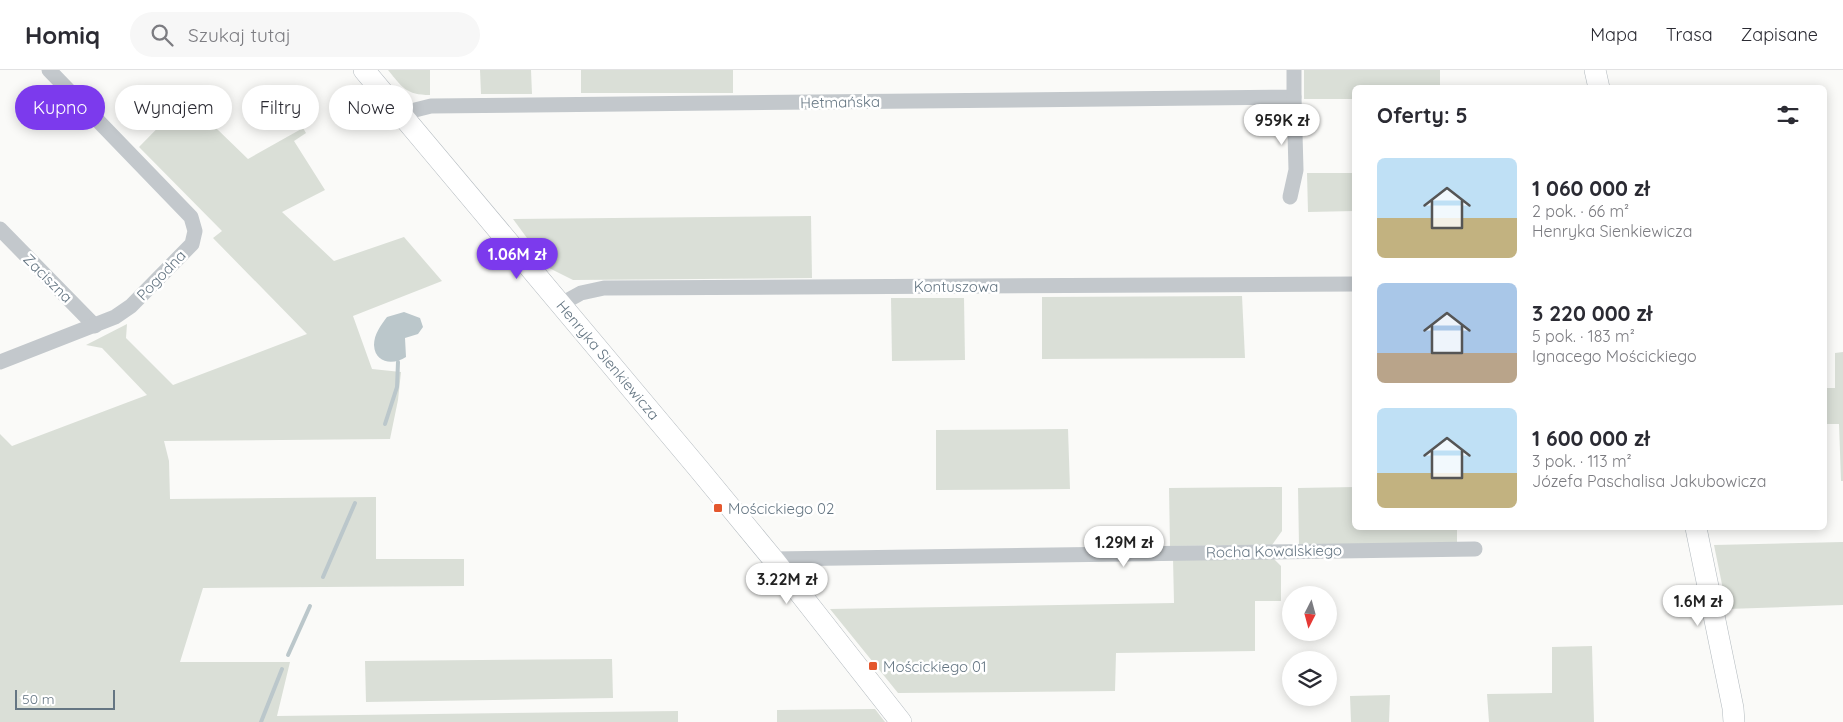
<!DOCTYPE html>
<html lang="pl">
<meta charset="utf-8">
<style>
:root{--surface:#fff;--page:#f7f7f7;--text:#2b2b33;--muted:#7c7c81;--line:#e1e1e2;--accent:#7c3aed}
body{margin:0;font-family:Quicksand,sans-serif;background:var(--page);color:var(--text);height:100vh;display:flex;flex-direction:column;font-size:19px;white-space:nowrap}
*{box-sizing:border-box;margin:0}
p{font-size:16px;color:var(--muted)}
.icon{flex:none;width:28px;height:28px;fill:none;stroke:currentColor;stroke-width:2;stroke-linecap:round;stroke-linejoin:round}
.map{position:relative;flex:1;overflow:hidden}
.side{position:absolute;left:1352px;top:15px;width:475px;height:445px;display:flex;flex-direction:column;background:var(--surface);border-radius:8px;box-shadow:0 2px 12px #0003}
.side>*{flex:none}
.banner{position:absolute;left:15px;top:15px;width:475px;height:45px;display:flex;gap:10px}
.needle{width:32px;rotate:186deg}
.controls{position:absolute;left:1282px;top:516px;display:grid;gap:10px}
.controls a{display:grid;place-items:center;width:55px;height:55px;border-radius:50%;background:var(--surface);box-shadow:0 2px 12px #0003;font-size:25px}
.scale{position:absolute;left:15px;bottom:12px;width:100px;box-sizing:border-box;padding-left:5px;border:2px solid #657683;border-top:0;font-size:14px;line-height:18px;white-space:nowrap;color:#657683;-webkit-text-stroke:4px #fff;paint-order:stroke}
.price{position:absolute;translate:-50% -42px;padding:0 11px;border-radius:18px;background:#fff;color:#222;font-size:16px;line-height:32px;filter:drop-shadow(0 1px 2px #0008)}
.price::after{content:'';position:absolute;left:50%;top:30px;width:15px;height:11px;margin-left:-8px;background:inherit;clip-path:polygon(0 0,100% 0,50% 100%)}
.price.on{background:var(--accent);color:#fff}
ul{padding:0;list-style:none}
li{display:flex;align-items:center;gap:15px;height:125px;padding:0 25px}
li span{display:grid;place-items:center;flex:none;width:140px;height:100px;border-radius:8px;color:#555}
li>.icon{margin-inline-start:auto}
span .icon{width:60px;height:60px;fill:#fffc;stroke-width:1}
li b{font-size:21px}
h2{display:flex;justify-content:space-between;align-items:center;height:60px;padding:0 25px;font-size:21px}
.tag{padding:0 18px;border-radius:22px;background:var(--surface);box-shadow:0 2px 12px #0003;font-size:18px;line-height:45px}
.tag.on{background:var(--accent);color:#fff}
header{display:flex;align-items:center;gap:30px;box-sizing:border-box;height:70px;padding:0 25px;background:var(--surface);border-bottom:1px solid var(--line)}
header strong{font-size:24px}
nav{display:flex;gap:28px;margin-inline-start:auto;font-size:18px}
.search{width:350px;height:45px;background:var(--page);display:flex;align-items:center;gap:12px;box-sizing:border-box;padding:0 18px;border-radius:28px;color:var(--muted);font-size:19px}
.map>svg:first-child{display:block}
.green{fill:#dadfd7}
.water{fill:#bbc7cb}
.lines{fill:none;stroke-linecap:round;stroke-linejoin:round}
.stream{stroke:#bbc7cb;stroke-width:4}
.secondary-casing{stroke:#b3babf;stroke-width:22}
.street{stroke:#c3c8cc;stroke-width:15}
.secondary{stroke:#fff;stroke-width:21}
.poi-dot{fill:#e4572e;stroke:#fff;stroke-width:2}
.labels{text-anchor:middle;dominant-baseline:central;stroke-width:5;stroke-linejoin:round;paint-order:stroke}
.street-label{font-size:15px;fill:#657683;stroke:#fff}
.poi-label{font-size:15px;fill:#657683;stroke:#fff;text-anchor:start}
</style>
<header>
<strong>Homiq</strong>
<div class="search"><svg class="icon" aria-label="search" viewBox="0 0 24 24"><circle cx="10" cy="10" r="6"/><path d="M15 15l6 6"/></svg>Szukaj tutaj</div>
<nav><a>Mapa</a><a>Trasa</a><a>Zapisane</a></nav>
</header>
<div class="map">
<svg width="1843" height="652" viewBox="0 0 1843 652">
<rect width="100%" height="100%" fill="#fafaf8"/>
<!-- green -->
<g class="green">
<path d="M 388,0 L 430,0 L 430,25 C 406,25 402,17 388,0 Z"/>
<polygon points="480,0 531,0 532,24 481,24"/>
<rect x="581" y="0" width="152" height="23"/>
<polygon points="1304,0 1440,0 1440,17 1355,18 1355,29 1304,29"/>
<polygon points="186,29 248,89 303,58 306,63 294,71 325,120 282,142 334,191 404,167 442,211 353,246 372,299 401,302 398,330 390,369 164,371 169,391 170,429 376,427 376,489 464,489 464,516 203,518 180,592 290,592 277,646 678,641 678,652 0,652 0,364 12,376 147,325 102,278 86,275 127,254 126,268 173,315 307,264 213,168 222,161 139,77"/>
<polygon points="1307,103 1355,103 1355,141 1308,142"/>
<polygon points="811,146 812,208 573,210 549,198 513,149"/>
<polygon points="1242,226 1245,288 1042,289 1042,227"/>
<polygon points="891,228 964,228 965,290 892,291"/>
<polygon points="1843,282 1843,411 1841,411 1839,354 1825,354 1825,318 1835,318 1835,283"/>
<polygon points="1068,359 1070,419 936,420 936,360"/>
<polygon points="1282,417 1282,461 1272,475 1170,476 1169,418"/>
<polygon points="1355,417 1355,458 1457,458 1457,473 1299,475 1298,418"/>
<polygon points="1843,472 1843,535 1727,539 1714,475"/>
<polygon points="1271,486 1281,496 1281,531 1255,531 1255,581 1116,583 1115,621 898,623 830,539 1174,533 1173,488"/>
<polygon points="1592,576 1594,652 1489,652 1487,624 1552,623 1552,577"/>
<polygon points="612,589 613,628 366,632 365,591"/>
<polygon points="1390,625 1389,652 1351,652 1350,626"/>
<polygon points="875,639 885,652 777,652 777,640"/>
</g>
<!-- water -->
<path class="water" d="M 404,242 L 420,248 L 423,257 L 418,264 L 405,268 L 406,287 C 394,295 375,294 374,275 C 374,264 381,255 387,247 Z"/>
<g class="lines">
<!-- stream -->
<g class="stream">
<polyline points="385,354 397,317 398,292"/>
<polyline points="323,507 355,433"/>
<polyline points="288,585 310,536"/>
<polyline points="261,652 282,599"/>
</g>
<defs>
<g id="secondary">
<polyline points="364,0 698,398 773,489 901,652"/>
<polyline points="1595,0 1599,18"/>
<polyline points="1696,458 1733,638 1734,652"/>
</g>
</defs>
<!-- secondary casing -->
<use href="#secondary" class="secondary-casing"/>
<!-- street -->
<g class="street">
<polyline points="404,48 415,40 431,36 1294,27 1294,0"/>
<polyline points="1290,127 1296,100 1294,27"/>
<polyline points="0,159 95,256"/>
<polyline points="561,234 581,223 604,218 1355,214"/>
<polyline points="0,292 115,247 131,236 192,174 195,161 191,147 49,0"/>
<polyline points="773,489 1475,479"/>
</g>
<!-- secondary -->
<use href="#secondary" class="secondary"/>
</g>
<!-- markers -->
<g class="poi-dot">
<rect x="713" y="433" width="10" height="10" rx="2.5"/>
<rect x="868" y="591" width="10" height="10" rx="2.5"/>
</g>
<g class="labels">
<!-- street labels -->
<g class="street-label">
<text transform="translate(840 32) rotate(-1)">Hetmańska</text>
<text transform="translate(161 205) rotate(-46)">Pogodna</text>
<text transform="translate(48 208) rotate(45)">Zaciszna</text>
<text x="956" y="216">Kontuszowa</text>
<text transform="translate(608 290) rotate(50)">Henryka Sienkiewicza</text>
<text transform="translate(1274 481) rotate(-1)">Rocha Kowalskiego</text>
</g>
<!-- poi labels -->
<g class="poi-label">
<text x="728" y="438">Mościckiego 02</text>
<text x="883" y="596">Mościckiego 01</text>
</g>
</g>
</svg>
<div class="controls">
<a><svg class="needle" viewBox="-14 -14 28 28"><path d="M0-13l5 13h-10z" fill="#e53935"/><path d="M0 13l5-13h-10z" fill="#7c7c81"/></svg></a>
<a><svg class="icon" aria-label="layers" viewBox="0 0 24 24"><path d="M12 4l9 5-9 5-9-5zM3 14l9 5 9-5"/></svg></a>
</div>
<div class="scale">50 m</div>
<b class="price" style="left:1282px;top:76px">959K zł</b>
<b class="price on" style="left:517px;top:210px">1.06M zł</b>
<b class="price" style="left:1124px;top:498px">1.29M zł</b>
<b class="price" style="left:787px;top:535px">3.22M zł</b>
<b class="price" style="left:1698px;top:557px">1.6M zł</b>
<div class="banner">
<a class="tag on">Kupno</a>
<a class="tag">Wynajem</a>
<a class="tag">Filtry</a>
<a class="tag">Nowe</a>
</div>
<section class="side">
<h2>Oferty: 5<svg class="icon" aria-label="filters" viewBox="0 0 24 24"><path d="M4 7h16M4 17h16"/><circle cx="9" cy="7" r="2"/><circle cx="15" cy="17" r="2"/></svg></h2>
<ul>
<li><span style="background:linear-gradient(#bfe0f5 60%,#c2b280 0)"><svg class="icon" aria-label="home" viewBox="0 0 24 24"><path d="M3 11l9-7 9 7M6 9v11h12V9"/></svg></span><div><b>1 060 000 zł</b><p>2 pok. · 66 m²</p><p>Henryka Sienkiewicza</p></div></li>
<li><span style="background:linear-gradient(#a9c7e8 70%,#b9a48a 0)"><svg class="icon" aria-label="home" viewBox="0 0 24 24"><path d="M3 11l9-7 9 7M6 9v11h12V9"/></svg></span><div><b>3 220 000 zł</b><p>5 pok. · 183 m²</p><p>Ignacego Mościckiego</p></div></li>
<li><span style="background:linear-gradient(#bfe0f5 65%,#c2b280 0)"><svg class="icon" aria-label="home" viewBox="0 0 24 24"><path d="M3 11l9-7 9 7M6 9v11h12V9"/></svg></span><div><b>1 600 000 zł</b><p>3 pok. · 113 m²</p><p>Józefa Paschalisa Jakubowicza</p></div></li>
</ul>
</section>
</div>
